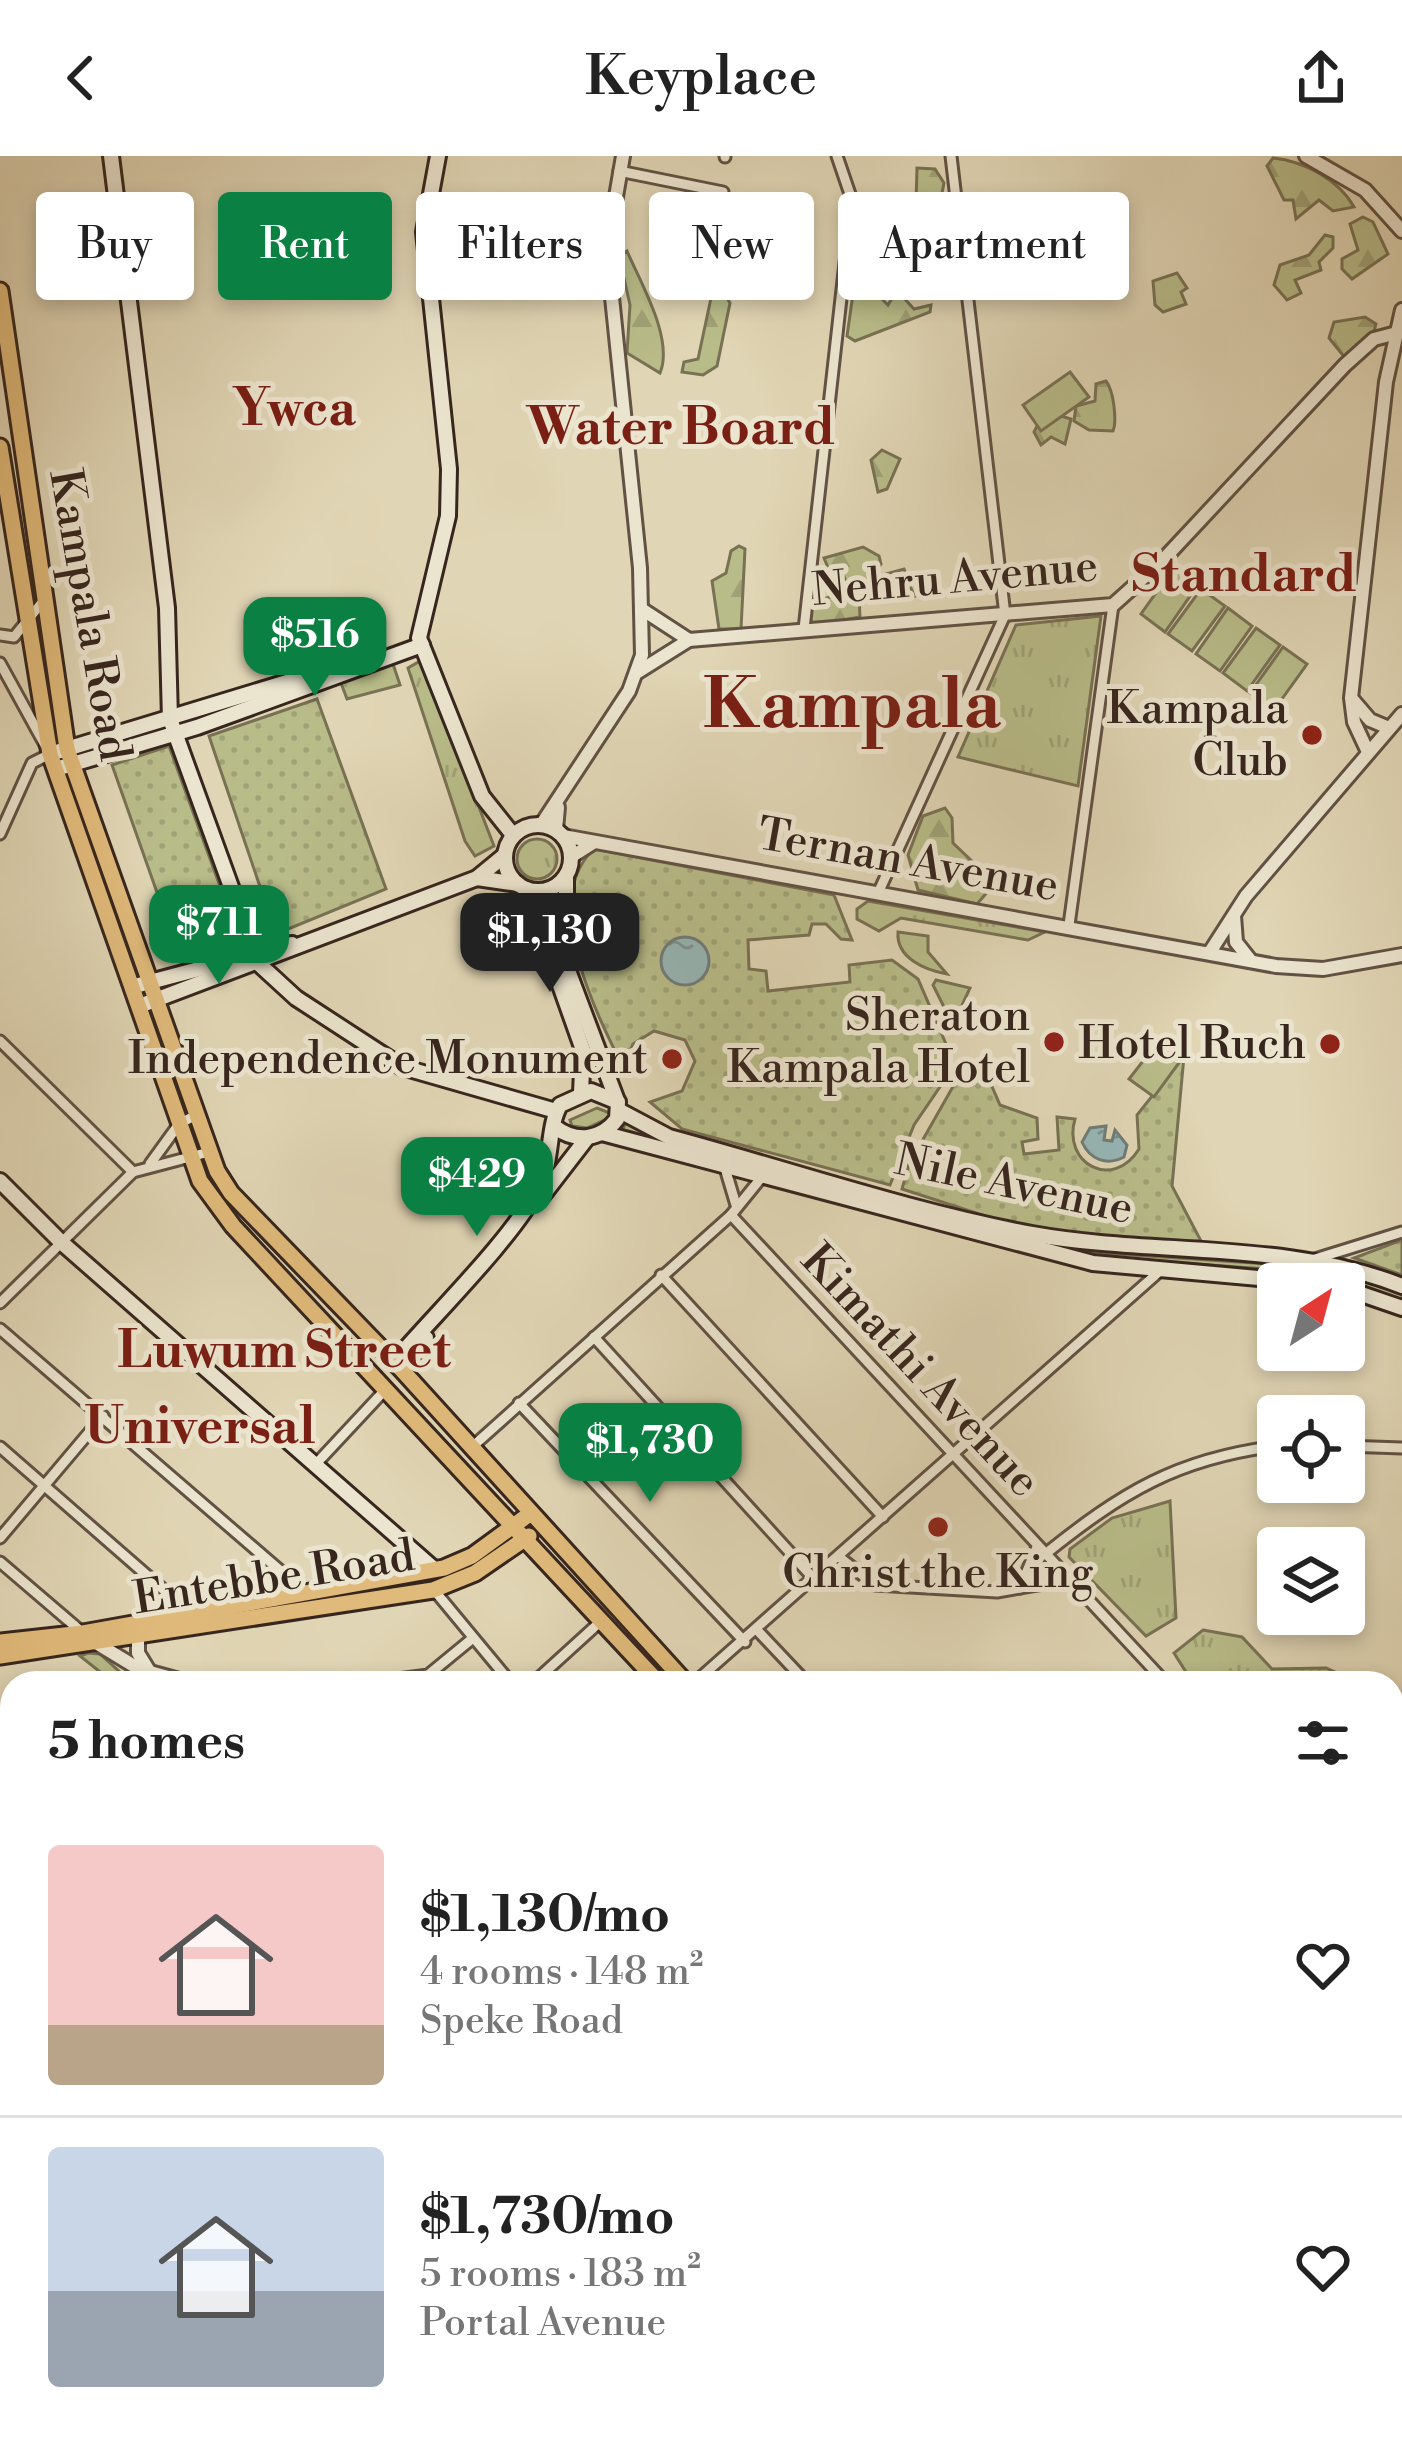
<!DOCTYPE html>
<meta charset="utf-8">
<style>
:root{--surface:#fff;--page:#f6f6f6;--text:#222;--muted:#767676;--line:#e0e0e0;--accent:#0b8043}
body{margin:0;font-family:"Libre Bodoni",serif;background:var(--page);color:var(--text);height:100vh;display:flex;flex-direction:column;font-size:45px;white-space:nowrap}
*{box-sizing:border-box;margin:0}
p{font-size:39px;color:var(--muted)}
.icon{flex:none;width:66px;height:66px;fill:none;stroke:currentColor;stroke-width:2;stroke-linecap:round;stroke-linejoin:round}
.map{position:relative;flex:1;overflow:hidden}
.sheet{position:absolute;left:0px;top:1515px;width:1404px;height:768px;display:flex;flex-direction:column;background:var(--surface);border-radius:36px 36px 0 0;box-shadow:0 6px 18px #0003}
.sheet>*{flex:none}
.guide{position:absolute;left:36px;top:36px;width:1332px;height:108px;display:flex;gap:24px}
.needle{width:78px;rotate:36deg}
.fabs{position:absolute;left:1257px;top:1107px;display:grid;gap:24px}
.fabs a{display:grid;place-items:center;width:108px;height:108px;border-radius:12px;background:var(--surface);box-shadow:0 6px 18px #0003;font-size:60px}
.price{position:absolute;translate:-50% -102px;padding:0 27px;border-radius:24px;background:var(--accent);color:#fff;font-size:39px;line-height:78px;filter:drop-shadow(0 3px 6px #0008)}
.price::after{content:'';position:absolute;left:50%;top:72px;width:36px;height:27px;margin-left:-18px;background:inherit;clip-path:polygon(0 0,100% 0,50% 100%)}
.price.on{background:#222;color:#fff}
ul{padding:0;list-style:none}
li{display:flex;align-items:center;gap:36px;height:300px;padding:0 48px}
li+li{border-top:3px solid var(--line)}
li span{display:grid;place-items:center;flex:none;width:336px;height:240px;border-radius:12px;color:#555}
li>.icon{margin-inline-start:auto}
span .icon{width:144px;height:144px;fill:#fffc;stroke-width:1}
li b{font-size:51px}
h2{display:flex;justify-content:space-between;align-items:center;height:144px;padding:0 48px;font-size:51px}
.tag{padding:0 42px;border-radius:12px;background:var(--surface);box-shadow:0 6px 18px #0003;font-size:42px;line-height:108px}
.tag.on{background:var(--accent);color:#fff}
header{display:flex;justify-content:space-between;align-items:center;height:156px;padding:0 48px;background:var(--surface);font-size:54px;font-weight:600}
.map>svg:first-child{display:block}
.grass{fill:url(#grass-tufts);stroke:#787154;stroke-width:3}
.forest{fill:url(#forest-firs);stroke:#787154;stroke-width:3}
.park{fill:url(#park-dots);stroke:#787154;stroke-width:3}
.pitch{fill:#b8bc89;stroke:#787154;stroke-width:3}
.water{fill:url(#water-ripples);stroke:#707c79;stroke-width:3}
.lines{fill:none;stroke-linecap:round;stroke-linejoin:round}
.trunk-tunnel{stroke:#beb296;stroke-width:15;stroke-dasharray:15 8;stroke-linecap:butt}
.minor-casing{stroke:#615244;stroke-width:15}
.tertiary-casing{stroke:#615244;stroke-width:18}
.secondary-casing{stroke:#37261e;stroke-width:20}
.primary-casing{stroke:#37261e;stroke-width:21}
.trunk-casing{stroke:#37261e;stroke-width:21}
.minor{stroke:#ebe4ce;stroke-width:9}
.tertiary{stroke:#ebe4ce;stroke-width:12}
.secondary{stroke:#ebe4ce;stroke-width:14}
.primary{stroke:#e0ba7a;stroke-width:15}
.trunk{stroke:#e0ba7a;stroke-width:15}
.rail-casing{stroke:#37261e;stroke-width:8}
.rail{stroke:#ebe4ce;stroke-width:3;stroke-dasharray:9;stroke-linecap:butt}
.poi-dot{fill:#8f2418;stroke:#ebe4ce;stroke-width:4.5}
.labels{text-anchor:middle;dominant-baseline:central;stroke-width:10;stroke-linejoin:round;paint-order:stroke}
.street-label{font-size:45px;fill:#37261e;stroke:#ebe4ce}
.poi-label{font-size:45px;fill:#37261e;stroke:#ebe4ce;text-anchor:end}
.quarter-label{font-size:51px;font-weight:bold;fill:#7a1f14;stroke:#ebe4ce}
.town-label{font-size:69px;font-weight:bold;fill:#7a1f14;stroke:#ebe4ce}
</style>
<header><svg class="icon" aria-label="back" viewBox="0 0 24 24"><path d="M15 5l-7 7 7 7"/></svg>Keyplace<svg class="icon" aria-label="share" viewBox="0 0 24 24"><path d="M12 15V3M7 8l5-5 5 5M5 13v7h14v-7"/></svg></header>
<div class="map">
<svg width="1402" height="2283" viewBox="0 0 1402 2283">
<defs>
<pattern id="grass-tufts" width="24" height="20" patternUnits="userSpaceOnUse" patternTransform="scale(3)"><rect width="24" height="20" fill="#b8bc89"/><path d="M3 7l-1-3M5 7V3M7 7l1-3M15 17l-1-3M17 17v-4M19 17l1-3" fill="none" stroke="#9fa176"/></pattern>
<pattern id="forest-firs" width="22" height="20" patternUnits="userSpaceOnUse" patternTransform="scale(3)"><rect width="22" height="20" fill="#b8bc89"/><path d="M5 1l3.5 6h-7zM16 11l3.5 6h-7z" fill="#9fa176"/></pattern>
<pattern id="park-dots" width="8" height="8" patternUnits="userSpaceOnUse" patternTransform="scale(3)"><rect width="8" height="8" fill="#b8bc89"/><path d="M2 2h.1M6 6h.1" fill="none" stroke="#9fa176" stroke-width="1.8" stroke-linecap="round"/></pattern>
<pattern id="water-ripples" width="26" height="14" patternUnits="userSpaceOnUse" patternTransform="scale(3)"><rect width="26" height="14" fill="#96b6b6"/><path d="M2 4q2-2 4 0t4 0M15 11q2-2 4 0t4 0" fill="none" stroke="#7b9493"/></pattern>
</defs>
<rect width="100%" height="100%" fill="#e0d5b4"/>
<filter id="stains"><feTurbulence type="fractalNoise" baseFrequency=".00167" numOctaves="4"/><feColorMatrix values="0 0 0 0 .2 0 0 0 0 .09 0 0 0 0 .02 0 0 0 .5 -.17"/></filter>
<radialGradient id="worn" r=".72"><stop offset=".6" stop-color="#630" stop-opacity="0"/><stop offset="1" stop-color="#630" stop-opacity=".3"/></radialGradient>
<!-- grass -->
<g class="grass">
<polygon points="1049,63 1058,64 1083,90 1075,106 1044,69"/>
<polygon points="1101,460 1078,630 958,601 1016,469"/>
<polygon points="422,504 494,690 475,700 465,685 408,512"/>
<polygon points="393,508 400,529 347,543 341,527"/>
<circle cx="537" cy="703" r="20"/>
<polygon points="558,739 560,809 536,741"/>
<polygon points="868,745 1045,776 1028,784 901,762 879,775 857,763 857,753"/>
<path d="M 898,776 L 928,780 L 928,796 L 947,818 C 925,814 896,802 898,776 Z"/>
<polygon points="936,824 970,832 958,858 946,855 933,829"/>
<polygon points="597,952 615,959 587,972 572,970 570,964"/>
<polygon points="628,963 656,981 1028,1085 1103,1097 1315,1111 1402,1137 1402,1144 1304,1116 1077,1099 618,982"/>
<polygon points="1170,1345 1176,1462 1146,1480 1069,1401 1070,1393 1112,1362"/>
<polygon points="1203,1474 1242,1481 1272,1513 1326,1512 1351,1523 1348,1527 1193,1527 1174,1497"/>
<polygon points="88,1497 100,1498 132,1527 114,1527 80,1500"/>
</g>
<!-- forest -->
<g class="forest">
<path d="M 1273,2 C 1304,5 1339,24 1354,51 L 1333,55 L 1319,44 L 1296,63 L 1293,44 L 1284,44 L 1267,10 Z"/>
<polygon points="917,12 935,13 944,27 939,52 946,68 939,76 907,66 902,50 916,46"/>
<polygon points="1363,61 1373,66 1388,98 1352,123 1342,113 1342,103 1358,94 1350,68"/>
<polygon points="1325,79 1333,81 1333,92 1319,106 1321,114 1295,124 1301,137 1287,144 1274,129 1280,109 1309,99"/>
<path d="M 627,95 C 641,128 674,183 660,217 L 627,197 L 630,149 L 619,100 Z"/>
<polygon points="856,117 888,149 902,125 903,141 914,153 931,149 930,156 855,185 847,180"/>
<polygon points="1177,117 1187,132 1181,136 1186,148 1163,156 1155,149 1153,125"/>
<polygon points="722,134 730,147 717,210 703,219 682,216 684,206 698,203 711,142"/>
<polygon points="1365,161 1376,168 1373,179 1346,203 1329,182 1334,166"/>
<path d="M 1106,225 C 1114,235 1117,266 1113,275 L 1089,274 L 1074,265 L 1076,250 L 1095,245 L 1096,228 Z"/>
<polygon points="1054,258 1071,263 1065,288 1051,281 1041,289 1034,276 1042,261"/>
<polygon points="882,294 900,303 887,333 878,336 871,304"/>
<polygon points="739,390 745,393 741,473 719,473 712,425 726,417 731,395"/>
<polygon points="863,391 879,400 881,408 863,428 848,430 844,421 832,421 824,402"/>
<polygon points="904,413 914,440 896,438 879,446 869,439 875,421"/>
<polygon points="834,440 859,441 860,461 813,469 807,455 818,444"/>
<polygon points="945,652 952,662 953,687 977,710 989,734 977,748 918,734 908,699 923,660"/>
</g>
<!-- park -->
<g class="park">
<polygon points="317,543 386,733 276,778 209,580"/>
<polygon points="169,590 241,788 183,810 112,609"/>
<path d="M 594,693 L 834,739 L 852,784 L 841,783 L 826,768 L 812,768 L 809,779 L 748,784 L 749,813 L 766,815 L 768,835 L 850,826 L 849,809 L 892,804 L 918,823 L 946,888 L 948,919 L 914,969 L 890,1029 L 682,973 L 650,946 L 682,935 L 695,905 L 685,884 L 654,875 L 633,888 L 623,911 C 596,857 539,744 594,693 Z"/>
<path d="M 1184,900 L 1172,1030 L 1201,1085 L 1095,1085 L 1013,1069 L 902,1033 L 909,1008 L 959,920 L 987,919 L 1000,949 L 1037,962 L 1038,983 L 1022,986 L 1024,998 L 1059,994 L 1057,961 L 1075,963 C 1062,1008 1113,1035 1139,993 L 1137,959 Z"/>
<polygon points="1402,1084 1402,1119 1354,1102"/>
<polygon points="1392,1915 1402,1916 1402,1992 1392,1992"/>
<polygon points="187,2271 340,2271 333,2283 208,2283"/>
</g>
<!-- pitch -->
<g class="pitch">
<polygon points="1070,216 1089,241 1041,275 1023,249"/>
<polygon points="1173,413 1197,430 1165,476 1141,458"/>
<polygon points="1201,433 1225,450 1192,495 1168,478"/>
<polygon points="1228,452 1252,470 1220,515 1196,498"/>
<polygon points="1256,472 1280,489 1247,535 1223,517"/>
<polygon points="1283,491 1307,508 1274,554 1250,537"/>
<polygon points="1161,882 1184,900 1154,941 1129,923"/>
</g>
<!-- water -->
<g class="water">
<circle cx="685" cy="805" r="24"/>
<path d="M 1106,970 L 1104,984 L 1112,985 L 1115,974 L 1127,989 L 1124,1001 C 1107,1010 1090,1004 1082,986 L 1090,972 Z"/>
</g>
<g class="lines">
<!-- trunk-tunnel -->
<g class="trunk-tunnel">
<polyline points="55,2271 77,2283"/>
<polyline points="80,2271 101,2283"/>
</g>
<defs>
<g id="minor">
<polyline points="725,1 725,0"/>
<polyline points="619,15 723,36 717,133"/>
<polyline points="804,473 852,44 837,0"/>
<polyline points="0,479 14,481 44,444"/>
<polyline points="0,507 50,598 32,607 0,678"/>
<polyline points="879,735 1005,459 951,0"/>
<polyline points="1069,769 1113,449"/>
<polyline points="0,885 133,1016"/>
<polyline points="150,1008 179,968 196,959"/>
<polyline points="725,1012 736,1049"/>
<polyline points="731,1059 1166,1527"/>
<polyline points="1315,1103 1402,1076"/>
<polyline points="661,1119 883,1361"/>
<polyline points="0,1147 133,1016 209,996"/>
<polyline points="0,1173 305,1436"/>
<polyline points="594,1181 815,1424"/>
<polyline points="519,1247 745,1486"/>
<polyline points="1344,1290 1402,1292"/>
<polyline points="0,1291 189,1456"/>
<polyline points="472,1291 731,1059 761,1022"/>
<polyline points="315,1309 385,1234"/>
<polyline points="0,1382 103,1260"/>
<path d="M 1044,1399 C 1121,1337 1177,1302 1278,1290"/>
<polyline points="839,1401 875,1429 997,1436 1067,1424"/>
<polyline points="0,1406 83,1477"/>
<polyline points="1020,1432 1037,1391"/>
<polyline points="434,1434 511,1527"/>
<polyline points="757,1474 807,1527"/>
<polyline points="367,1527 428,1519 473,1482"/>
<polyline points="533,1527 600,1466"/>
<polyline points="694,1527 1160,1115"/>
<polyline points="1392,1689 1402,1687"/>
</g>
<g id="tertiary">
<polyline points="1306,0 1365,34 1402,75"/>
<polyline points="643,454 689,484"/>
<polyline points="638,516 689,484 1113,449 1162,405 1345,209 1374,183 1393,178"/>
<polyline points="1352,543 1370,564 1389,572"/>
<polyline points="1368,596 1354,566 1351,542 1386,226 1402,154"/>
<polyline points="541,669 629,535 642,499 640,412 607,93 623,0"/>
<polyline points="556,674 558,651"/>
<polyline points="563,680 1276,810 1323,813 1402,799"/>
<polyline points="571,701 593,687"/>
<polyline points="1234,760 1236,786 1251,805"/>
<polyline points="1210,796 1246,740 1402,558"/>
<polyline points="138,1480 138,1497 149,1515"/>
<polyline points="93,1485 139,1513 190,1527"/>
<polyline points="1392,2000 1402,2000"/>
<polyline points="1392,2025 1402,2025"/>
</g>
<g id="secondary">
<polyline points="111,0 167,452 170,563 259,808 296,842 402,911 556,955"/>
<polyline points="438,0 424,76 449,313 448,360 419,482 482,640 513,679"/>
<polyline points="50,598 323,515"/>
<polyline points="56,613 197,571 422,489"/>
<circle cx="538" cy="702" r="33"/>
<polyline points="566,720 566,809 616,942"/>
<polyline points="477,722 518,728"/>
<polyline points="526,733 583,894 581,936"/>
<polyline points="135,830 292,788"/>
<polyline points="142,849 477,722 505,699"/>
<path d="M 620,955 L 669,981 C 788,1013 910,1055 1032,1078 C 1154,1100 1286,1084 1402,1130"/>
<polyline points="602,977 1093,1107 1324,1128"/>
<polyline points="0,1025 61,1086 434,1413"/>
<polyline points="543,1039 587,982"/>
<polyline points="1344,1132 1402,1152"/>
<path d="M 394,1206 C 434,1159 513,1082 539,1031 C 553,1004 547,972 560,949 L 591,935 L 618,946 L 617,963 C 601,984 576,987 555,971"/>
<polyline points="401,1213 426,1182"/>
</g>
<g id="primary">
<polyline points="0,135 67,593 217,1015 231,1037 401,1213 686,1527"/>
<polyline points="0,291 50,598 200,1025 233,1070 659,1527"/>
<polyline points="0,1486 83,1477 444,1412 472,1400 531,1357"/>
<polyline points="0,1500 433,1434 475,1417 529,1380"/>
<polyline points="1392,1892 1402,1893"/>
<polyline points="1392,1907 1402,1909"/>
<polyline points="0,2199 12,2206"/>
<polyline points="0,2253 12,2259"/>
<polyline points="34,2271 54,2283"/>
<polyline points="132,2271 153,2283"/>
<polyline points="0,2272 5,2283"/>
</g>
<g id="trunk">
<polyline points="0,2225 12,2233"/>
<polyline points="0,2240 11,2246"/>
</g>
</defs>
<!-- minor casing -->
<use href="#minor" class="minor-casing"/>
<!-- tertiary casing -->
<use href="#tertiary" class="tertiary-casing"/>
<!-- secondary casing -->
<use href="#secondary" class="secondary-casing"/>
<!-- primary casing -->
<use href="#primary" class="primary-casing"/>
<!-- trunk casing -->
<use href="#trunk" class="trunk-casing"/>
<!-- minor -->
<use href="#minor" class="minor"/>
<!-- tertiary -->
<use href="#tertiary" class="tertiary"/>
<!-- secondary -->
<use href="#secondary" class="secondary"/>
<!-- primary -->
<use href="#primary" class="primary"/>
<!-- trunk -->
<use href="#trunk" class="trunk"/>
<defs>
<g id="rail">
<polyline points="3,1675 12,1684"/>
<polyline points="0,1803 12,1815"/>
<polyline points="0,1920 12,1928"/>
<polyline points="0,2098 12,2098"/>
<polyline points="1392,2100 1402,2100"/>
<polyline points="1392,2119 1402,2119"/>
<polyline points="821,2271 840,2283"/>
</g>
</defs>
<!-- rail casing -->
<use href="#rail" class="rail-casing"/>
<!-- rail -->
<use href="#rail" class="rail"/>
</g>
<!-- markers -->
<g class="poi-dot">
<circle cx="1312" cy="579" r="12"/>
<circle cx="1054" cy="886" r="12"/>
<circle cx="1330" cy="888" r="12"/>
<circle cx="672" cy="903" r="12"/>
<circle cx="938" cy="1371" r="12"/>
</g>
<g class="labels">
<!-- street labels -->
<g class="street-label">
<text transform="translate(955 423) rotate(-5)">Nehru Avenue</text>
<text transform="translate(89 459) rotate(80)">Kampala Road</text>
<text transform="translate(908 705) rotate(10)">Ternan Avenue</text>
<text transform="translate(1014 1029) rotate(12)">Nile Avenue</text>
<text transform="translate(920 1215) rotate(47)">Kimathi Avenue</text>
<text transform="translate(274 1422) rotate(-9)">Entebbe Road</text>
</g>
<!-- poi labels -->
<g class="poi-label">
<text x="1288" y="553">Kampala<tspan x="1288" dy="52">Club</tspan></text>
<text x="1030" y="860">Sheraton<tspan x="1030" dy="52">Kampala Hotel</tspan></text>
<text x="1306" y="888">Hotel Ruch</text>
<text x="648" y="903">Independence Monument</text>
<text x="938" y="1417" text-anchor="middle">Christ the King</text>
</g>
<!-- quarter labels -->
<g class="quarter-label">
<text x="294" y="254">Ywca</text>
<text x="681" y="273">Water Board</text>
<text x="1244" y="420">Standard</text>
<text x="284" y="1196">Luwum Street</text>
<text x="200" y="1272">Universal</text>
</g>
<!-- town labels -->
<g class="town-label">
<text x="852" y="550">Kampala</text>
</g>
</g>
<rect width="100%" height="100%" filter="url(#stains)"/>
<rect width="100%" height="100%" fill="url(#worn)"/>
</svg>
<div class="fabs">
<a><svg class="needle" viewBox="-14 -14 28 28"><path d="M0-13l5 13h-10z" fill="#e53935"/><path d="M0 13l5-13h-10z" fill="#767676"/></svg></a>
<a><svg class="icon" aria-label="locate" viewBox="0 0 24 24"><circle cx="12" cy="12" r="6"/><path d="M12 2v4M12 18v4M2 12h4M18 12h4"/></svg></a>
<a><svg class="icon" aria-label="layers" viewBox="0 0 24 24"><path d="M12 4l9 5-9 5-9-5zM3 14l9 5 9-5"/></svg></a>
</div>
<b class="price" style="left:315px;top:543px">$516</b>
<b class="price" style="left:219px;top:831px">$711</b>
<b class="price on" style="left:550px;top:839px">$1,130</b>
<b class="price" style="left:477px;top:1083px">$429</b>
<b class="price" style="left:650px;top:1349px">$1,730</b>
<div class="guide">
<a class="tag">Buy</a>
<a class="tag on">Rent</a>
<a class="tag">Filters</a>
<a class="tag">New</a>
<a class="tag">Apartment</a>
</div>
<section class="sheet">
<h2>5 homes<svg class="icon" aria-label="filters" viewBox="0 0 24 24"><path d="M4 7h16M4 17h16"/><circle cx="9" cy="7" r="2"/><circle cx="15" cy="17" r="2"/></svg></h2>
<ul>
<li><span style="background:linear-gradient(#f6c9c9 75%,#b9a48a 0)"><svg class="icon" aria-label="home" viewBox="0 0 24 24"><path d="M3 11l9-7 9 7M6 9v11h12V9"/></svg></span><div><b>$1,130/mo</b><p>4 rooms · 148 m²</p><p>Speke Road</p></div><svg class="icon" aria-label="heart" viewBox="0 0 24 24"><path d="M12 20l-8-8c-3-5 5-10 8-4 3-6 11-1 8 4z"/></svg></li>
<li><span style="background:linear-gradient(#c9d6e8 60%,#9aa5b1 0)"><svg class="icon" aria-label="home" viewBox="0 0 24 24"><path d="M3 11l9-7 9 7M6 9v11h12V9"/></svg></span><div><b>$1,730/mo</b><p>5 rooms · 183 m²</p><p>Portal Avenue</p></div><svg class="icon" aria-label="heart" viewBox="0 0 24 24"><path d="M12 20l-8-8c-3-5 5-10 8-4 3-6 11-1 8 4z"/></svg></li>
</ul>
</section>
</div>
